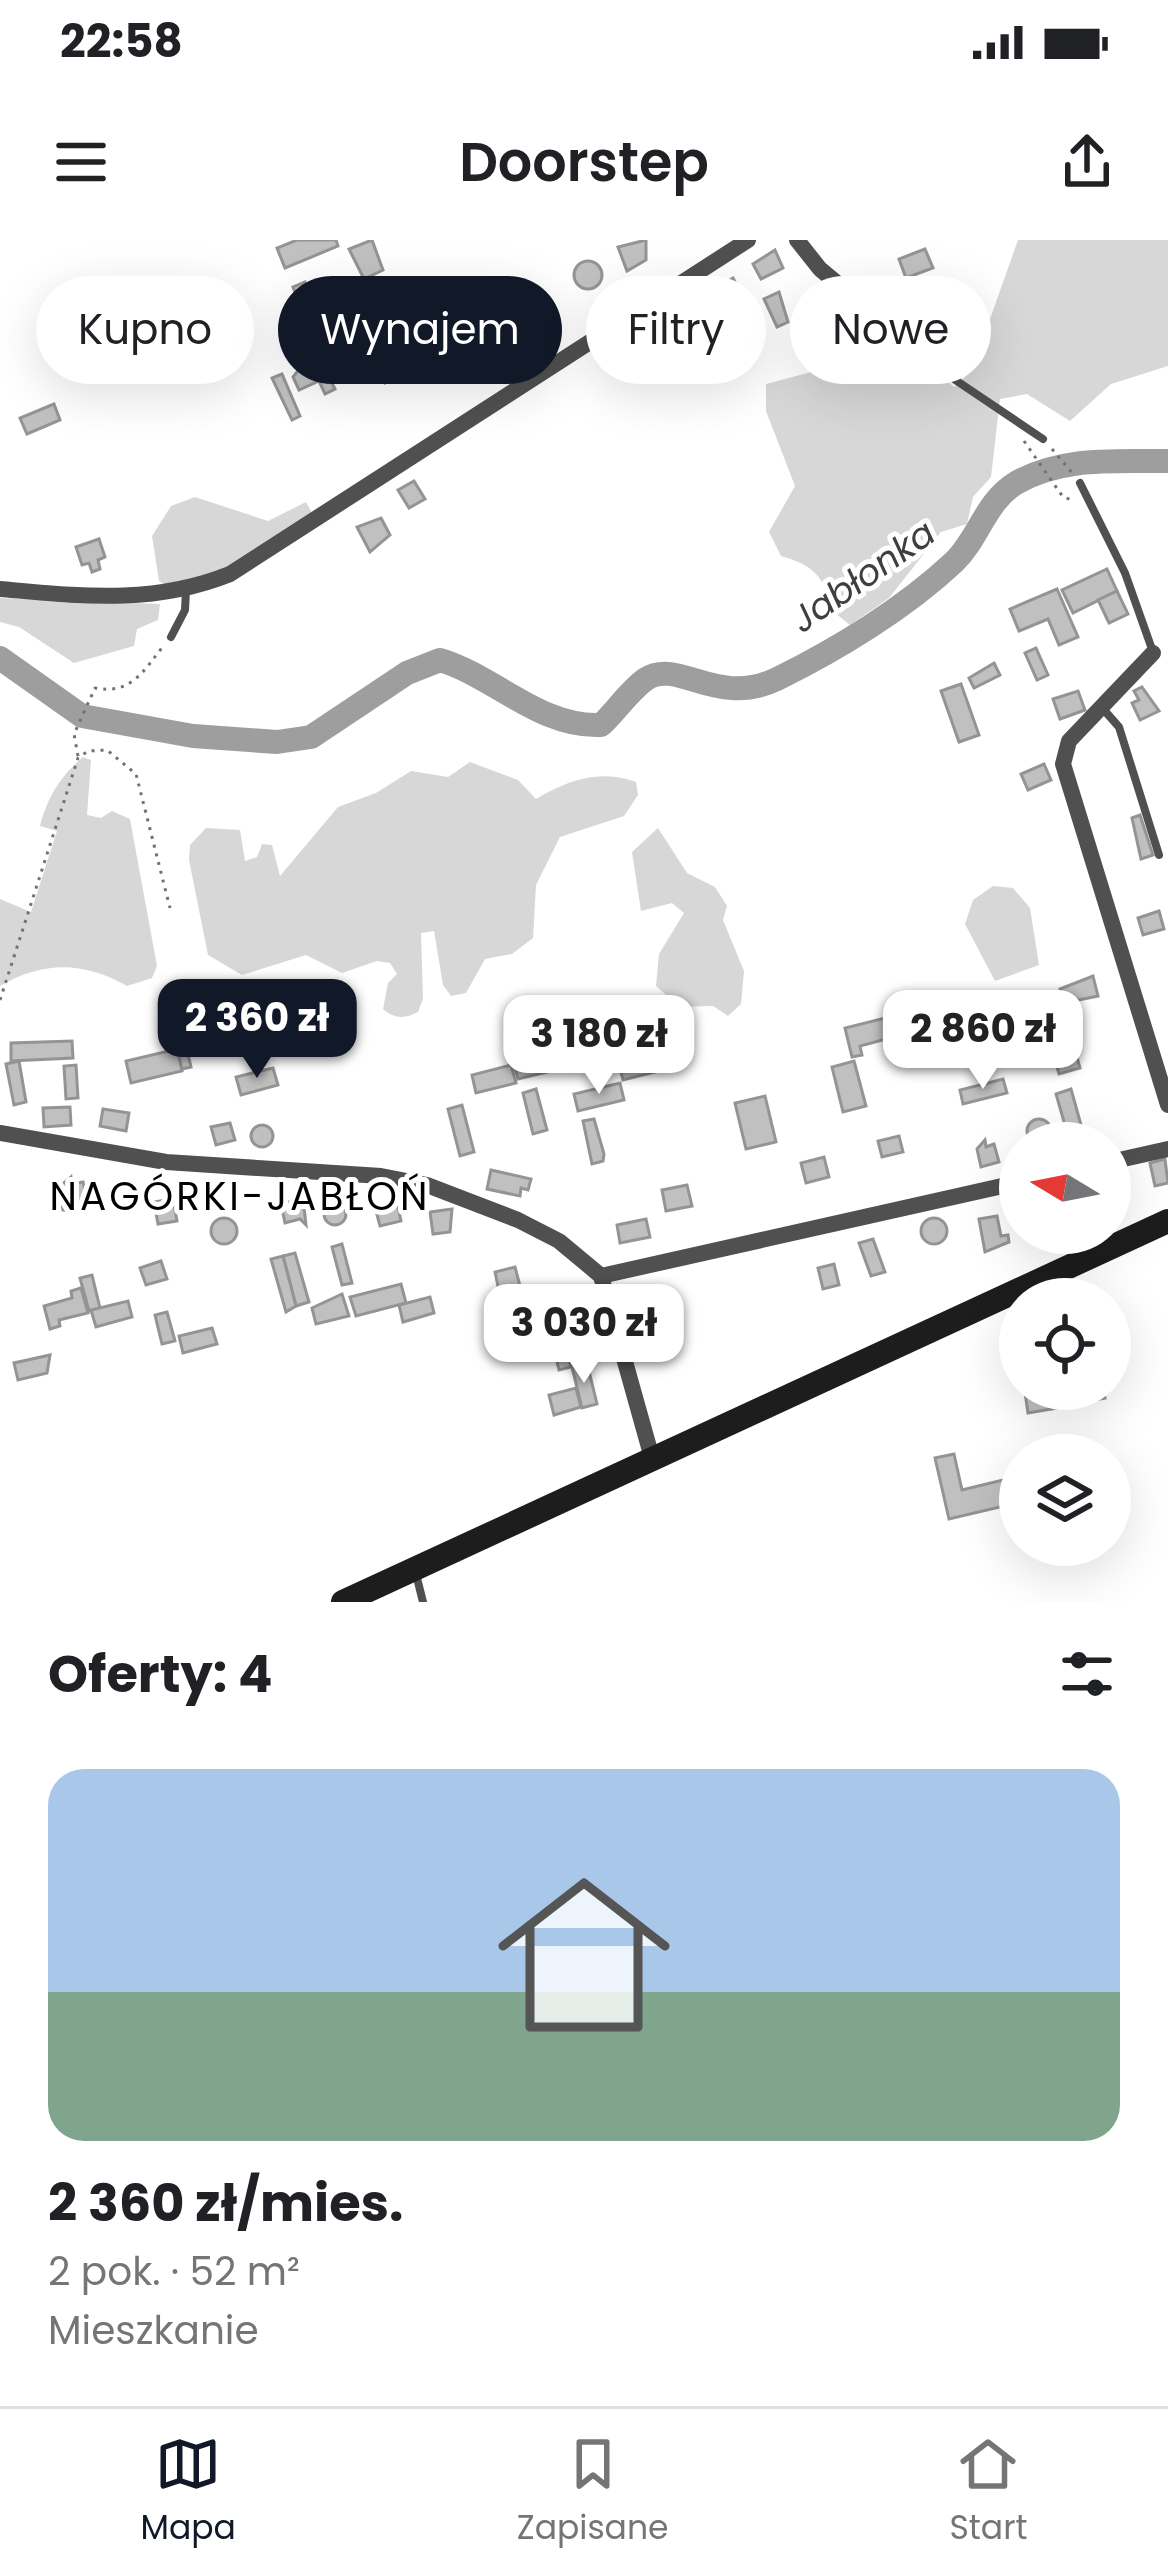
<!DOCTYPE html>
<html lang="pl">
<meta charset="utf-8">
<style>
:root{--surface:#fff;--page:#f6f6f6;--text:#202124;--muted:#757577;--line:#e0e0e0;--accent:#111827}
body{margin:0;font-family:Poppins,sans-serif;background:var(--page);color:var(--text);height:100vh;display:flex;flex-direction:column;font-size:45px;white-space:nowrap}
*{box-sizing:border-box;margin:0}
p{font-size:39px;color:var(--muted)}
.icon{flex:none;width:66px;height:66px;fill:none;stroke:currentColor;stroke-width:2;stroke-linecap:round;stroke-linejoin:round}
.map{position:relative;height:1362px;overflow:hidden}
.panel{display:flex;flex-direction:column;background:var(--surface);flex:1}
.panel>*{flex:none}
.top-card{position:absolute;left:36px;top:36px;width:1098px;height:108px;display:flex;gap:24px}
.needle{width:78px;rotate:280deg}
.tools{position:absolute;left:999px;top:882px;display:grid;gap:24px}
.tools a{display:grid;place-items:center;width:132px;height:132px;border-radius:50%;background:var(--surface);box-shadow:0 12px 48px #0002;font-size:60px}
.price{position:absolute;translate:-50% -102px;padding:0 27px;border-radius:24px;background:#fff;color:#222;font-size:39px;line-height:78px;filter:drop-shadow(0 3px 6px #0008)}
.price::after{content:'';position:absolute;left:50%;top:72px;width:36px;height:27px;margin-left:-18px;background:inherit;clip-path:polygon(0 0,100% 0,50% 100%)}
.price.on{background:var(--accent);color:#fff}
ul{padding:0;list-style:none}
li{display:grid;align-content:center;gap:24px;height:636px;padding:0 48px}
li+li{border-top:3px solid var(--line)}
li span{display:grid;place-items:center;height:372px;border-radius:36px;color:#555}
li>.icon{margin-inline-start:auto}
span .icon{width:216px;height:216px;fill:#fffc;stroke-width:1}
li b{font-size:51px}
h2{display:flex;justify-content:space-between;align-items:center;height:144px;padding:0 48px;font-size:51px}
.chip{padding:0 42px;border-radius:54px;background:var(--surface);box-shadow:0 12px 48px #0002;font-size:42px;line-height:108px}
.chip.on{background:var(--accent);color:#fff}
.status{display:flex;justify-content:space-between;align-items:center;height:84px;padding:0 60px;background:var(--surface);direction:ltr}
.status svg{height:33px;fill:currentColor}
header{display:flex;justify-content:space-between;align-items:center;height:156px;padding:0 48px;background:var(--surface);font-size:54px;font-weight:600}
.menu{display:flex;justify-content:space-around;align-items:center;height:168px;border-top:3px solid var(--line);background:var(--surface);font-size:33px;color:var(--muted)}
.menu a{display:grid;justify-items:center;gap:6px}
.menu .on{color:var(--accent)}
.map>svg:first-child{display:block}
.green{fill:#d7d7d7}
.lines{fill:none;stroke-linecap:round;stroke-linejoin:round}
.river{stroke:#9e9e9e;stroke-width:24}
.building{fill:#c0c0c0;stroke:#949494;stroke-width:3}
.path{stroke:#727272;stroke-width:3;stroke-dasharray:3 6;stroke-linecap:butt}
.lane{stroke:#505050;stroke-width:8}
.street{stroke:#505050;stroke-width:16}
.secondary{stroke:#1d1d1d;stroke-width:24}
.labels{text-anchor:middle;dominant-baseline:central;stroke-width:10;stroke-linejoin:round;paint-order:stroke}
.water-label{font-size:36px;font-style:italic;fill:#3f3f3f;stroke:#fff}
.quarter-label{font-size:39px;letter-spacing:3px;fill:#000;stroke:#fff}
</style>
<div class="status"><b>22:58</b><svg viewBox="0 0 49 12"><path d="M0 12V9h3v3zM5 12V6h3v6zM10 12V3h3v9zM15 12V0h3v12zM26 1h20v11H26zM47 4h2v5h-2z"/></svg></div>
<header><svg class="icon" aria-label="menu" viewBox="0 0 24 24"><path d="M4 6h16M4 12h16M4 18h16"/></svg>Doorstep<svg class="icon" aria-label="share" viewBox="0 0 24 24"><path d="M12 15V3M7 8l5-5 5 5M5 13v7h14v-7"/></svg></header>
<div class="map">
<svg width="1168" height="1362" viewBox="0 0 1168 1362">
<rect width="100%" height="100%" fill="#fff"/>
<!-- green -->
<g class="green">
<path d="M 1018,0 L 1168,0 L 1168,126 L 1111,144 L 1070,181 L 1027,154 L 1000,159 L 991,237 L 973,257 L 967,284 L 941,292 L 889,358 L 850,385 L 830,369 C 825,336 813,325 781,316 L 769,292 L 795,246 L 766,171 L 766,144 L 834,126 L 870,136 L 873,117 L 830,67 L 846,60 L 954,147 L 974,129 L 980,76 L 990,79 Z"/>
<polygon points="195,257 268,281 306,262 313,275 265,312 171,349 159,341 152,296 171,266"/>
<polygon points="0,358 160,364 158,380 137,389 134,406 74,423 19,387 0,382"/>
<path d="M 83,517 L 91,520 L 87,575 L 101,578 L 112,571 L 130,579 L 157,726 L 152,738 L 127,746 C 83,721 43,721 0,746 L 0,659 L 31,672 L 57,591 L 40,586 C 48,556 60,537 83,517 Z"/>
<path d="M 470,522 L 518,540 L 536,559 C 569,540 598,529 636,542 L 638,555 L 624,576 L 560,597 L 536,645 L 533,698 L 512,714 L 485,719 L 466,753 L 451,756 L 443,745 L 434,691 L 421,693 L 423,759 L 418,772 C 404,779 395,779 383,769 L 388,743 L 397,734 L 390,723 L 377,721 L 342,733 L 306,715 L 242,735 L 208,715 L 189,620 L 190,605 L 206,588 L 240,590 L 245,621 L 257,617 L 262,604 L 272,605 L 280,636 L 338,567 L 376,553 L 411,531 L 448,537 Z"/>
<polygon points="658,588 687,633 715,647 727,666 723,680 744,731 741,764 728,776 713,766 680,767 656,746 659,714 684,673 672,663 641,671 632,612"/>
<polygon points="993,646 1013,648 1030,668 1039,725 995,741 965,684 973,660"/>
</g>
<g class="lines">
<!-- river -->
<path class="river" d="M 0,418 L 82,476 L 193,496 L 277,502 L 311,497 L 407,433 L 440,420 C 494,436 540,488 601,485 C 616,471 630,450 646,439 C 678,418 717,468 777,439 C 838,409 905,368 954,322 C 979,298 985,262 1016,243 C 1063,216 1116,222 1168,221"/>
</g>
<!-- building -->
<g class="building">
<polygon points="297,0 336,0 338,6 285,28 277,8"/>
<polygon points="372,0 383,30 364,39 349,9"/>
<polygon points="646,0 646,20 627,31 618,7"/>
<polygon points="925,9 933,28 906,38 899,19"/>
<polygon points="775,10 783,28 761,39 753,24"/>
<circle cx="588" cy="35" r="14"/>
<polygon points="733,38 742,56 720,67 712,50"/>
<polygon points="305,42 326,95 315,100 293,47"/>
<polygon points="779,52 788,82 777,87 764,59"/>
<polygon points="401,108 412,127 385,143 374,125"/>
<polygon points="304,123 307,130 322,123 335,149 325,154 319,141 299,150 293,137"/>
<polygon points="282,134 300,176 292,180 272,138"/>
<polygon points="54,164 60,180 27,194 20,178"/>
<polygon points="414,241 425,259 409,268 398,250"/>
<polygon points="381,278 390,295 370,312 357,287"/>
<polygon points="99,299 105,317 98,320 100,329 92,332 89,323 82,325 76,307"/>
<polygon points="1107,329 1117,351 1073,373 1062,350"/>
<polygon points="1057,349 1078,397 1059,405 1048,379 1019,391 1010,369"/>
<polygon points="1117,351 1128,374 1109,383 1098,360"/>
<polygon points="1036,408 1048,435 1037,440 1025,413"/>
<polygon points="994,423 1000,435 974,448 969,438"/>
<polygon points="961,444 979,495 959,502 941,451"/>
<polygon points="1142,447 1159,471 1140,480 1132,463 1139,460 1134,451"/>
<polygon points="1078,451 1085,470 1060,479 1053,459"/>
<polygon points="1044,524 1051,540 1028,550 1021,534"/>
<polygon points="1140,575 1153,615 1141,619 1132,578"/>
<polygon points="1159,671 1164,689 1143,695 1138,678"/>
<polygon points="1093,736 1098,756 1064,763 1060,749"/>
<polygon points="885,778 890,798 860,806 862,815 852,817 845,788"/>
<polygon points="221,780 229,813 221,815 218,806 188,814 191,827 182,829 173,791"/>
<polygon points="1071,796 1080,828 1059,834 1050,801"/>
<polygon points="72,801 73,818 11,821 11,803"/>
<polygon points="177,809 182,831 131,843 126,821"/>
<polygon points="654,811 659,831 623,840 618,820"/>
<polygon points="560,812 564,828 518,839 514,823"/>
<polygon points="19,821 26,862 14,865 6,824"/>
<polygon points="854,821 866,866 843,872 832,827"/>
<polygon points="76,825 78,858 66,859 64,826"/>
<polygon points="511,825 516,843 476,853 472,835"/>
<polygon points="273,828 278,845 241,855 236,837"/>
<polygon points="1003,839 1007,853 963,864 960,850"/>
<polygon points="620,843 624,860 578,871 574,854"/>
<polygon points="536,849 547,890 533,894 523,853"/>
<polygon points="1071,849 1081,885 1066,889 1056,854"/>
<polygon points="765,856 776,902 746,909 735,863"/>
<polygon points="462,865 474,912 460,916 448,869"/>
<polygon points="70,867 71,885 44,887 43,868"/>
<polygon points="103,869 129,873 126,891 100,886"/>
<polygon points="594,879 604,914 603,921 592,924 583,881"/>
<circle cx="1039" cy="891" r="12"/>
<polygon points="230,883 235,900 216,905 211,887"/>
<circle cx="262" cy="896" r="11"/>
<polygon points="899,896 903,912 882,917 878,901"/>
<polygon points="985,900 986,907 994,904 999,922 981,927 977,909"/>
<polygon points="824,917 829,937 806,943 801,923"/>
<polygon points="1165,919 1168,943 1155,946 1150,923"/>
<polygon points="491,930 531,939 528,950 521,948 520,956 487,949"/>
<polygon points="71,937 72,944 83,942 88,963 81,965 82,971 63,970 58,948"/>
<polygon points="687,945 692,966 666,971 662,950"/>
<polygon points="303,958 306,985 300,979 285,983 281,964"/>
<polygon points="173,959 177,981 158,984 154,962"/>
<polygon points="397,962 401,981 380,986 375,967"/>
<circle cx="335" cy="974" r="11"/>
<polygon points="452,969 450,992 433,994 430,972"/>
<polygon points="997,976 1001,996 1008,995 1009,1002 985,1012 979,979"/>
<circle cx="934" cy="991" r="13"/>
<circle cx="224" cy="991" r="13"/>
<polygon points="646,979 650,997 620,1003 617,985"/>
<polygon points="873,999 885,1032 871,1036 859,1003"/>
<polygon points="342,1004 352,1043 342,1045 332,1007"/>
<polygon points="295,1013 309,1062 296,1066 283,1016"/>
<polygon points="283,1016 296,1066 286,1072 271,1019"/>
<polygon points="161,1021 167,1039 146,1045 140,1028"/>
<polygon points="834,1024 839,1045 823,1049 818,1028"/>
<polygon points="515,1027 520,1046 499,1051 495,1032"/>
<polygon points="92,1035 100,1068 89,1071 80,1038"/>
<polygon points="401,1044 406,1063 356,1076 350,1057"/>
<polygon points="81,1048 88,1073 59,1080 60,1086 50,1089 44,1066 72,1058 71,1051"/>
<polygon points="342,1054 349,1076 316,1084 312,1068"/>
<polygon points="430,1057 434,1073 403,1082 399,1065"/>
<polygon points="128,1061 132,1077 96,1087 91,1070"/>
<polygon points="167,1072 175,1101 162,1104 155,1075"/>
<polygon points="560,1082 571,1127 559,1130 548,1085"/>
<polygon points="212,1088 217,1104 183,1113 179,1096"/>
<polygon points="593,1103 597,1119 572,1125 568,1110"/>
<polygon points="50,1115 47,1133 18,1140 14,1123"/>
<polygon points="587,1123 597,1164 582,1168 572,1127"/>
<polygon points="576,1148 581,1167 554,1175 549,1155"/>
<polygon points="1065,1149 1103,1149 1105,1158 1051,1169 1047,1153"/>
<polygon points="1030,1152 1031,1156 1047,1153 1051,1169 1028,1173 1025,1153"/>
<polygon points="954,1214 962,1250 1011,1238 1017,1263 949,1279 935,1218"/>
</g>
<g class="lines">
<!-- path -->
<g class="path">
<polyline points="1024,201 1063,257 1075,261"/>
<polyline points="1052,209 1073,234"/>
<path d="M 78,516 L 74,494 L 95,448 C 132,455 143,431 165,404"/>
<polyline points="0,760 78,518 88,511 107,510 136,534 170,668"/>
</g>
<!-- lane -->
<g class="lane">
<polyline points="942,131 1043,199"/>
<polyline points="1080,243 1125,333 1153,412"/>
<polyline points="171,397 185,370 186,350"/>
<polyline points="1104,470 1119,487 1159,615"/>
<polyline points="416,1334 423,1362"/>
</g>
<!-- street -->
<g class="street">
<polyline points="797,0 820,29 941,130"/>
<path d="M 0,349 C 81,356 153,365 230,334 L 748,0"/>
<polyline points="1153,413 1069,501 1063,524 1168,865"/>
<polyline points="0,893 166,922 381,936 427,945 518,980 559,1001 601,1036 652,1218"/>
<polyline points="1110,922 1168,909"/>
<polyline points="601,1036 1020,942"/>
</g>
<!-- secondary -->
<polyline class="secondary" points="343,1362 1168,981"/>
</g>
<g class="labels">
<!-- water labels -->
<g class="water-label">
<text transform="translate(863 336) rotate(-35)">Jabłonka</text>
</g>
<!-- quarter labels -->
<g class="quarter-label">
<text x="240" y="956">NAGÓRKI-JABŁOŃ</text>
</g>
</g>
</svg>
<div class="tools">
<a><svg class="needle" viewBox="-14 -14 28 28"><path d="M0-13l5 13h-10z" fill="#e53935"/><path d="M0 13l5-13h-10z" fill="#757577"/></svg></a>
<a><svg class="icon" aria-label="locate" viewBox="0 0 24 24"><circle cx="12" cy="12" r="6"/><path d="M12 2v4M12 18v4M2 12h4M18 12h4"/></svg></a>
<a><svg class="icon" aria-label="layers" viewBox="0 0 24 24"><path d="M12 4l9 5-9 5-9-5zM3 14l9 5 9-5"/></svg></a>
</div>
<b class="price on" style="left:257px;top:841px">2 360 zł</b>
<b class="price" style="left:983px;top:852px">2 860 zł</b>
<b class="price" style="left:599px;top:857px">3 180 zł</b>
<b class="price" style="left:584px;top:1146px">3 030 zł</b>
<div class="top-card">
<a class="chip">Kupno</a>
<a class="chip on">Wynajem</a>
<a class="chip">Filtry</a>
<a class="chip">Nowe</a>
</div>
</div>
<section class="panel">
<h2>Oferty: 4<svg class="icon" aria-label="filters" viewBox="0 0 24 24"><path d="M4 7h16M4 17h16"/><circle cx="9" cy="7" r="2"/><circle cx="15" cy="17" r="2"/></svg></h2>
<ul>
<li><span style="background:linear-gradient(#a9c7e8 60%,#7fa58c 0)"><svg class="icon" aria-label="home" viewBox="0 0 24 24"><path d="M3 11l9-7 9 7M6 9v11h12V9"/></svg></span><div><b>2 360 zł/mies.</b><p>2 pok. · 52 m²</p><p>Mieszkanie</p></div></li>
</ul>
</section>
<nav class="menu">
<a class="on"><svg class="icon" aria-label="map" viewBox="0 0 24 24"><path d="M3 6l6-2 6 2 6-2v14l-6 2-6-2-6 2zM9 4v14M15 6v14"/></svg>Mapa</a>
<a><svg class="icon" aria-label="saved" viewBox="0 0 24 24"><path d="M7 4h10v16l-5-4-5 4z"/></svg>Zapisane</a>
<a><svg class="icon" aria-label="home" viewBox="0 0 24 24"><path d="M3 11l9-7 9 7M6 9v11h12V9"/></svg>Start</a>
</nav>
